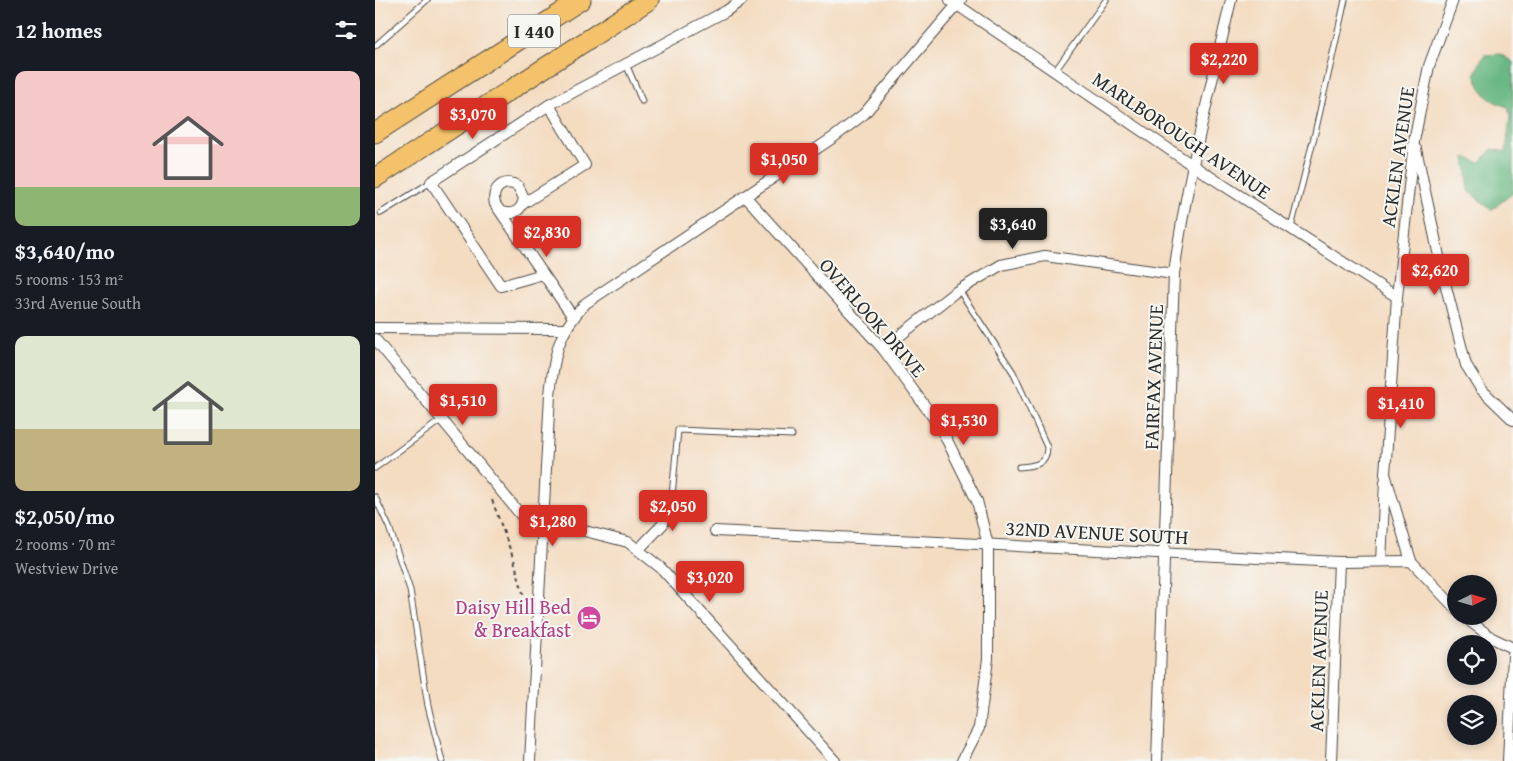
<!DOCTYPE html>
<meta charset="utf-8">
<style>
:root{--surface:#171b24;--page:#242831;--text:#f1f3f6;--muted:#9ea1a6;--accent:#d93025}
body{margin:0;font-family:"Gentium Book Plus",serif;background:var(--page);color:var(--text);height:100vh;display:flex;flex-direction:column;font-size:19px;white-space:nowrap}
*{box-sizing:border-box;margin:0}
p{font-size:16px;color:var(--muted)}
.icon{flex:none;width:28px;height:28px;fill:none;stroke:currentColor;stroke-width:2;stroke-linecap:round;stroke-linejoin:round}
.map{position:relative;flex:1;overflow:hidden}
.panel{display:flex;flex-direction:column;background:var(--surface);width:375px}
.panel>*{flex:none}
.needle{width:32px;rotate:85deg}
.tools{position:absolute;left:1072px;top:575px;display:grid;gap:10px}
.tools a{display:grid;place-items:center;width:50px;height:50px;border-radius:50%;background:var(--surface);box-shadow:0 2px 8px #0003;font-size:25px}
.price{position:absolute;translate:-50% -42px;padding:0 11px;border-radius:5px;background:var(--accent);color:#fff;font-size:16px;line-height:32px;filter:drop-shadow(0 1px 2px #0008)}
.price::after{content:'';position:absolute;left:50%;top:30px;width:15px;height:11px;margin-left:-8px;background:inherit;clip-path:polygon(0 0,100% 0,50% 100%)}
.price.selected{background:#222;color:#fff}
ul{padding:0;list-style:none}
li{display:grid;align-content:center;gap:10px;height:265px;padding:0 15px}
li span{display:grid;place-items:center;height:155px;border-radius:10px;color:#555}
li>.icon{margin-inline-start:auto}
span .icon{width:90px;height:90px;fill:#fffc;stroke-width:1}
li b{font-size:21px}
h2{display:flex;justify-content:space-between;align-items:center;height:60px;padding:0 15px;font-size:21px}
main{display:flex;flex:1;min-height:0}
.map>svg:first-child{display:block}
.forest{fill:#6ab883;stroke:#4a7257}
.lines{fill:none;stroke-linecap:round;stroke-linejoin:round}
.service-casing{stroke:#494642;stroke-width:7}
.minor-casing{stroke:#494642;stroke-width:12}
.motorway-casing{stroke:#494642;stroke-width:21}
.path{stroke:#494642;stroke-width:2;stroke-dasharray:4 4;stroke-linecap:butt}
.service{stroke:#fff;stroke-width:5}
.minor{stroke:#fff;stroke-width:10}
.motorway{stroke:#f4c26a;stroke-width:19}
.labels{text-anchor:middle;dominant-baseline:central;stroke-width:4;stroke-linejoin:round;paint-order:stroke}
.shield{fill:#f6f6f2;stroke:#686867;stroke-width:1}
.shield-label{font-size:19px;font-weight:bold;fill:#2b2b2b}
.street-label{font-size:20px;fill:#2b2b2b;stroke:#f6f6f2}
.hotel-label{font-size:20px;fill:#b23c85;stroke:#f6f6f2;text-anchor:end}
</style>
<main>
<section class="panel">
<h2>12 homes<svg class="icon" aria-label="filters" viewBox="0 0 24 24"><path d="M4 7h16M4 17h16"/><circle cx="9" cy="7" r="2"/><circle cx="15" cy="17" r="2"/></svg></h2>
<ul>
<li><span style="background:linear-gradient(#f6c9c9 75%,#8fb573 0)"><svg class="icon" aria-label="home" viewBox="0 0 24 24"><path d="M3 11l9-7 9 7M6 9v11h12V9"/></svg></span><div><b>$3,640/mo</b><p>5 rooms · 153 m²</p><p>33rd Avenue South</p></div></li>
<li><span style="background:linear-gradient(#dfe7d0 60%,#c2b280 0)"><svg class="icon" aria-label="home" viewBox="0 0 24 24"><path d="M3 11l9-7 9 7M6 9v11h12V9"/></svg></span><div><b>$2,050/mo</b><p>2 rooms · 70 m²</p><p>Westview Drive</p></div></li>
</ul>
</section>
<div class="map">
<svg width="1138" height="761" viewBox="0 0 1138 761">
<rect width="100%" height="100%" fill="#f6f6f2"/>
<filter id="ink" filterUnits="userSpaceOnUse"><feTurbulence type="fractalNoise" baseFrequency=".02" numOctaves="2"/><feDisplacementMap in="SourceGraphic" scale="10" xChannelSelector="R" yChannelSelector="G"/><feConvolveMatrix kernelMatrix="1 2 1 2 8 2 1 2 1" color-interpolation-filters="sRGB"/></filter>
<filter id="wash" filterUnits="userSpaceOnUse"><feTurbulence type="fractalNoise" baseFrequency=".0096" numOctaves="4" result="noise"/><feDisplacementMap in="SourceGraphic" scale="20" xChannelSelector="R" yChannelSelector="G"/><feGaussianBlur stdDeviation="1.12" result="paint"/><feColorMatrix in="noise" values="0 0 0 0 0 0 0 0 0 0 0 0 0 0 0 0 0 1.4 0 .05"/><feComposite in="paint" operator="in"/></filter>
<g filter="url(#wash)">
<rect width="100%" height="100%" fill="#f4dcc1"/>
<!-- forest -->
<path class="forest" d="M 1125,54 L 1138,62 L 1138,193 L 1116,210 L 1094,191 L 1090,157 L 1105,163 L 1117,149 L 1131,152 L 1135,116 L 1133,107 C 1111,100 1107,94 1100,73 L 1109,55 Z"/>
</g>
<g filter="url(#ink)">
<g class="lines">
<defs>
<g id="service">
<polyline points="0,46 52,0"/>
<polyline points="251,64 267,101"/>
<polyline points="680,71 731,0"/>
<polyline points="6,213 56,182"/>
<polyline points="916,228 940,133 970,0"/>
<path d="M 584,290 L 638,372 L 672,447 C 672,465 659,466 644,467"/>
<polyline points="0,468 66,420"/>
<polyline points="297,496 303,430 417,435"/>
<polyline points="0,497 14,527 35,590 53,706 67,761"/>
</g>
<g id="minor">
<polyline points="575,0 817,165 1022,297"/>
<polyline points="174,105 351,11 367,0"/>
<polyline points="1041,149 1068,275 1091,365 1106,389 1138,420"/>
<polyline points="370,196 508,349 566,428 602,501 613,545 613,659 604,728 587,761"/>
<polyline points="149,203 210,165 174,105 56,182 126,286 168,274"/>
<path d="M 127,212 C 139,216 147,210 149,198 L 143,186 C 128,178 116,189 120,204 L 198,317"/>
<polyline points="0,328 189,329"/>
<polyline points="0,339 155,526 167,529 186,525 253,542 286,568 460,761"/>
<polyline points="508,349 579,293 626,265 670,256 799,274"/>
<polyline points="340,531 964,562 1036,561 1081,609"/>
<polyline points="263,550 288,524 297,496"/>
<polyline points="1006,561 1010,482"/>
<polyline points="1036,561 1010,474 1022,297 1039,141 1054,66 1078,0"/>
<polyline points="1088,616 1117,638 1138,648"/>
<path d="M 155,761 L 175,395 C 179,356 182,333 211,303 L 459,137 L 489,114 L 586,0"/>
<path d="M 782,761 L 799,274 C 811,181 835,91 856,0"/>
<polyline points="956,761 964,562"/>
<polyline points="1133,761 1138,654"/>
</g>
<g id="motorway">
<polyline points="0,133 206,0"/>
<polyline points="0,178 274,0"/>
</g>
</defs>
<!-- service casing -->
<use href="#service" class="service-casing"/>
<!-- minor casing -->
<use href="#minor" class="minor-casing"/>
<!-- motorway casing -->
<use href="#motorway" class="motorway-casing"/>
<!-- path -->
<polyline class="path" points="117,500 139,560 152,608"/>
<!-- service -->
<use href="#service" class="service"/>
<!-- minor -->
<use href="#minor" class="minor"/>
<!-- motorway -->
<use href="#motorway" class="motorway"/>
</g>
</g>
<!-- icons -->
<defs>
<symbol id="hotel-disc" viewBox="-11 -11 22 22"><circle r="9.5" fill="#d1479c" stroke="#f6f6f2"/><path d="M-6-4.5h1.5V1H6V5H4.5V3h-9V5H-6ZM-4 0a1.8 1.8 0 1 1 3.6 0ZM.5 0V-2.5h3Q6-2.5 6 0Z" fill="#fff"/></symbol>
</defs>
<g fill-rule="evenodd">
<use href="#hotel-disc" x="200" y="604" width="28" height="28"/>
</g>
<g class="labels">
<!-- shield labels -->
<rect class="shield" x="133" y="14.5" width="52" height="33" rx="4"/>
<g class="shield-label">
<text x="159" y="31">I 440</text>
</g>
<!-- street labels -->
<g class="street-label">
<text transform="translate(807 135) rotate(34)">MARLBOROUGH AVENUE</text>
<text transform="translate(1022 157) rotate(-82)">ACKLEN AVENUE</text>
<text transform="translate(498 317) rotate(49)">OVERLOOK DRIVE</text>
<text transform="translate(778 377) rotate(-88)">FAIRFAX AVENUE</text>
<text transform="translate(722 532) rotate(3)">32ND AVENUE SOUTH</text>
<text transform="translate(943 661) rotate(-88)">ACKLEN AVENUE</text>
</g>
<!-- hotel labels -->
<g class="hotel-label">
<text x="196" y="606">Daisy Hill Bed<tspan x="196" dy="23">&amp; Breakfast</tspan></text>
</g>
</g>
</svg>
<div class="tools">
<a><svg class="needle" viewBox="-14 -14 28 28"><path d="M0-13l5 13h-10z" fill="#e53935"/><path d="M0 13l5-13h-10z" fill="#9ea1a6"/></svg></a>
<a><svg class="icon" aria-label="locate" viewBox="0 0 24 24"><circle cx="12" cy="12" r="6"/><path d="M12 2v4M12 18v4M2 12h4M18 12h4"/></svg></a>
<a><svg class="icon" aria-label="layers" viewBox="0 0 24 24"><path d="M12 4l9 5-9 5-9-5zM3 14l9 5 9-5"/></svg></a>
</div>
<b class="price" style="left:849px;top:85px">$2,220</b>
<b class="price" style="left:98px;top:140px">$3,070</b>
<b class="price" style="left:409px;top:185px">$1,050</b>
<b class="price selected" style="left:638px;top:250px">$3,640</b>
<b class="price" style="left:172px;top:258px">$2,830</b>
<b class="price" style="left:1060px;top:296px">$2,620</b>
<b class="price" style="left:88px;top:426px">$1,510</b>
<b class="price" style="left:1026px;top:429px">$1,410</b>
<b class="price" style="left:589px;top:446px">$1,530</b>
<b class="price" style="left:298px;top:532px">$2,050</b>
<b class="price" style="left:178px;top:547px">$1,280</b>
<b class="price" style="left:335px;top:603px">$3,020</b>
</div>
</main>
